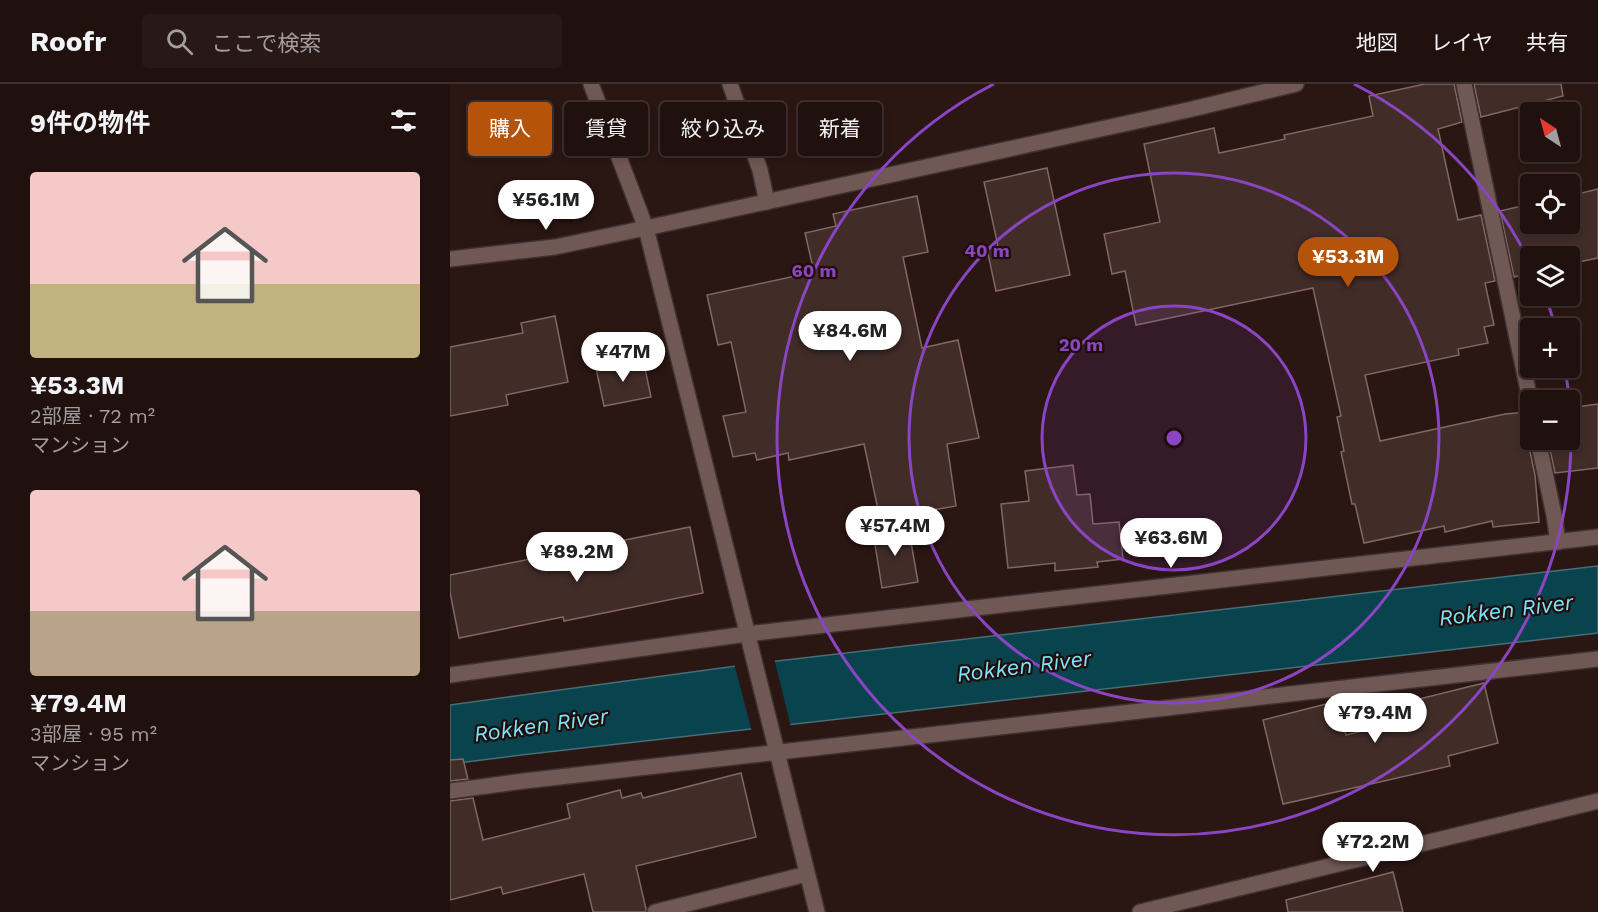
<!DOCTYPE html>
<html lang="ja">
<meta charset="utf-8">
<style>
:root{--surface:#20100e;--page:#281917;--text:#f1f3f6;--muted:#a29d9e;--line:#3d302e;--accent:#b45309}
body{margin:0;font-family:"Work Sans","Noto Sans JP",sans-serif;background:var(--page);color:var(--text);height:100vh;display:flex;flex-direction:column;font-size:22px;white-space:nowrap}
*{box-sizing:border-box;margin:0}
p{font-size:20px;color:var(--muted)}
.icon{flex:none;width:33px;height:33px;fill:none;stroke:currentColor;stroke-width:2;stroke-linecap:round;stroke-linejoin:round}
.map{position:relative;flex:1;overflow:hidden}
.details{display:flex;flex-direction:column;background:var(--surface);width:450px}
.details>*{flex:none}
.top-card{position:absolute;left:18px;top:18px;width:570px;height:54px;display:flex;gap:12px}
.needle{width:39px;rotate:324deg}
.tools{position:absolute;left:1070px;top:18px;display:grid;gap:12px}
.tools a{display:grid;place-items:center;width:60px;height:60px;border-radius:6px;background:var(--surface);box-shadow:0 3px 9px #0003,0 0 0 2px var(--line);font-size:30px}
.price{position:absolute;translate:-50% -51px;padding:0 14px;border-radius:21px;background:#fff;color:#222;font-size:20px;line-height:39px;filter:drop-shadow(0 2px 3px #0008)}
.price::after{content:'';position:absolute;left:50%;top:36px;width:18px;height:14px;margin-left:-9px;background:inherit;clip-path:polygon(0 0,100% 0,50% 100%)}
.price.selected{background:var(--accent);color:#fff}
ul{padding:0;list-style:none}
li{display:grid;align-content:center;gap:12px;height:318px;padding:0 30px}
li span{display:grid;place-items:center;height:186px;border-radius:6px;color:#555}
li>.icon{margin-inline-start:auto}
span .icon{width:108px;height:108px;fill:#fffc;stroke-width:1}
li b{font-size:26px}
h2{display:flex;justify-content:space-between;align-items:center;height:72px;padding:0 30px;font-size:26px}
.chip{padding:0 21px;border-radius:6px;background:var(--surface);box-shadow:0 3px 9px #0003,0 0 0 2px var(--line);font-size:21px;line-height:54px}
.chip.selected{background:var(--accent);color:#fff}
header{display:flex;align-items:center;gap:36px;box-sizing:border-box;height:84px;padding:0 30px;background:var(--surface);border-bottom:2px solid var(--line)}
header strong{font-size:28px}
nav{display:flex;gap:33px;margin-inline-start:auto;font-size:21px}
.search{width:420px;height:54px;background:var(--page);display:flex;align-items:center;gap:15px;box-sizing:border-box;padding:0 21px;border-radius:6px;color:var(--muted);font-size:22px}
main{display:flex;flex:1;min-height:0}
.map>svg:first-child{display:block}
.water{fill:#08434e;stroke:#496e75;stroke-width:1.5}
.pier{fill:#2a1613}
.building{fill:#412c28;stroke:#806763;stroke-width:1.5}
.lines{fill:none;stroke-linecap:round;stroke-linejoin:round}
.minor-casing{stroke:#3f3130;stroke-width:18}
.minor{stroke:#705854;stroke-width:15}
.ring{fill:none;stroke:#8a45c2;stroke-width:3}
.labels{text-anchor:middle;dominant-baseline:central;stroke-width:4.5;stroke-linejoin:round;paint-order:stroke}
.water-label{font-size:22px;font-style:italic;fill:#7be4fc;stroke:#200d0a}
.centre{fill:#8a45c2;stroke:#200d0a;stroke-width:3}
.ring-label{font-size:18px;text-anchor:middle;font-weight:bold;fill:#8a45c2;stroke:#200d0a;stroke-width:4.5;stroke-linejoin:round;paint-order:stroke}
</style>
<header>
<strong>Roofr</strong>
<div class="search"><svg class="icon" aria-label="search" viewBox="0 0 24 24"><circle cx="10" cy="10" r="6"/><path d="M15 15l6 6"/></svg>ここで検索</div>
<nav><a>地図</a><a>レイヤ</a><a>共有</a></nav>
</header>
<main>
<section class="details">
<h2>9件の物件<svg class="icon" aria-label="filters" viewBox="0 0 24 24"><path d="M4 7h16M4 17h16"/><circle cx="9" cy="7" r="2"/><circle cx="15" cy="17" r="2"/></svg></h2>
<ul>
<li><span style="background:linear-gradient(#f6c9c9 60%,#c2b280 0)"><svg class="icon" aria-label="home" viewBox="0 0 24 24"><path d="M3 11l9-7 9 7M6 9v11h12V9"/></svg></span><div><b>¥53.3M</b><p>2部屋 · 72 m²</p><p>マンション</p></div></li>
<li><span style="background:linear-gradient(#f6c9c9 65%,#b9a48a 0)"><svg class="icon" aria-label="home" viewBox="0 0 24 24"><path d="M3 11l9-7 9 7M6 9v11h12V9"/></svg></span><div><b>¥79.4M</b><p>3部屋 · 95 m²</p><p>マンション</p></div></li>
</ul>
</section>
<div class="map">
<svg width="1148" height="828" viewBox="0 0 1148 828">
<rect width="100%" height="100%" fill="#2a1613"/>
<!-- water -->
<polygon class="water" points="1148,482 1148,549 71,671 0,680 0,621 301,580"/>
<!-- pier -->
<polygon class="pier" points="324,574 341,643 302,648 284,579"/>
<!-- building -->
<g class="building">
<polygon points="975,0 1004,0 1012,38 988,45 1008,136 1031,131 1045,197 1035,199 1044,241 1034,243 1038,259 1008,265 1009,271 915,291 930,357 1055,330 1080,328 1080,351 1078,358 1085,391 1089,438 1043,443 1042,437 995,448 994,442 914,459 905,420 902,420 891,368 894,367 887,333 891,332 863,204 686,241 675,187 662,190 654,150 710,138 694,60 764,44 769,69 835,55 834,51 923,32 919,12"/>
<polygon points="1024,0 1111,0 1113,12 1031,33"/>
<polygon points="597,84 620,191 546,207 537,165 548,162 534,98"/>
<polygon points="1148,105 1148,174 1119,180 1119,172 1080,172 1080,189 1064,193 1050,127 1080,120 1080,140 1119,140 1119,112"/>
<polygon points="467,112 478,168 453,173 472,264 508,256 529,354 497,360 506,422 430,435 414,360 339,376 338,369 307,376 305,369 283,373 273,332 296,328 281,258 268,261 257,211 364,188 355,149 386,142 383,130"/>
<polygon points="105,232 118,298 56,311 58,321 0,332 0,263 73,249 71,239"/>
<polygon points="193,275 201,313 154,322 146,284"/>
<polygon points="1148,320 1148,384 1105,389 1098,356 1119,356 1119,324"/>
<polygon points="623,381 627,411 640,410 643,440 669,438 673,475 647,478 648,483 605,487 605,479 558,484 551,420 579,417 575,387"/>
<polygon points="458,441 468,498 432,504 423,448"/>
<polygon points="240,443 253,509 114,537 113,533 9,554 0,508 0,491"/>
<polygon points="1034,599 1048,659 998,672 1000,682 833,720 813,636 888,617 896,651 961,635 957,618"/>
<polygon points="13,675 18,695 0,697 0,676"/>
<polygon points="291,689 306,753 186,782 196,825 196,828 143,828 134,790 53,810 51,803 0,816 0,717 23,714 33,756 120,734 117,720 170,706 172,714 191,709 193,714"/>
<polygon points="943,788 953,828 838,828 836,816"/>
</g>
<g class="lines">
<defs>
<g id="minor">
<polyline points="141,0 196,144 367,828"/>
<polyline points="280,0 310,86 317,118"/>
<polyline points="1014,0 1080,316"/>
<polyline points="0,175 105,163 196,144 738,26 846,0"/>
<polyline points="1088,356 1104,431 1108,458"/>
<polyline points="0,591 297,550 1148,453"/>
<polyline points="0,707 74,697 1148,575"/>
<polyline points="205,828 357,790"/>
<polyline points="690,828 1148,717"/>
</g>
</defs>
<!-- minor casing -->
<use href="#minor" class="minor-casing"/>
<!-- minor -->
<use href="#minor" class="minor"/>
</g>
<!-- distance rings -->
<circle cx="724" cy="354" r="132" fill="#8a45c2" fill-opacity=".12"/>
<g class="ring">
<circle cx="724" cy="354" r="132"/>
<circle cx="724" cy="354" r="265"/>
<path d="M904 0A397 397 0 0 1 1079 177M1095 212A397 397 0 0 1 1105 241M1115 285A397 397 0 1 1 544 0"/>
</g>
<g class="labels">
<!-- water labels -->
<g class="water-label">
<text transform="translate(1056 526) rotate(-7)">Rokken River</text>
<text transform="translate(574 582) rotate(-7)">Rokken River</text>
<text transform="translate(91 641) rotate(-8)">Rokken River</text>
</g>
</g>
<circle cx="724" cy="354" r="9" class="centre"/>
<g class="ring-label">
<text x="537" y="173">40 m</text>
<text x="364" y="193">60 m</text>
<text x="631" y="267">20 m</text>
</g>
</svg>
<div class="tools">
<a><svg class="needle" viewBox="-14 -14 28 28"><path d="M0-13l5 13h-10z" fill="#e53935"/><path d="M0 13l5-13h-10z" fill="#a29d9e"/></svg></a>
<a><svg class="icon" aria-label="locate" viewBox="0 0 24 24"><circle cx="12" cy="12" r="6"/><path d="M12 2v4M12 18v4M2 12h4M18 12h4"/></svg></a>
<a><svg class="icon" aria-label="layers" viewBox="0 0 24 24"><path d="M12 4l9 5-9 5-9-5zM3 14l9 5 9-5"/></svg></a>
<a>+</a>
<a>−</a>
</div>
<b class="price" style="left:96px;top:147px">¥56.1M</b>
<b class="price selected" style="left:898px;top:204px">¥53.3M</b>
<b class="price" style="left:400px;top:278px">¥84.6M</b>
<b class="price" style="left:173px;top:299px">¥47M</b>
<b class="price" style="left:445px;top:473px">¥57.4M</b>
<b class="price" style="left:721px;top:485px">¥63.6M</b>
<b class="price" style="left:127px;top:499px">¥89.2M</b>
<b class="price" style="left:925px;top:660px">¥79.4M</b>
<b class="price" style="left:923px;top:789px">¥72.2M</b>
<div class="top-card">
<a class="chip selected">購入</a>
<a class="chip">賃貸</a>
<a class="chip">絞り込み</a>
<a class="chip">新着</a>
</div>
</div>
</main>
